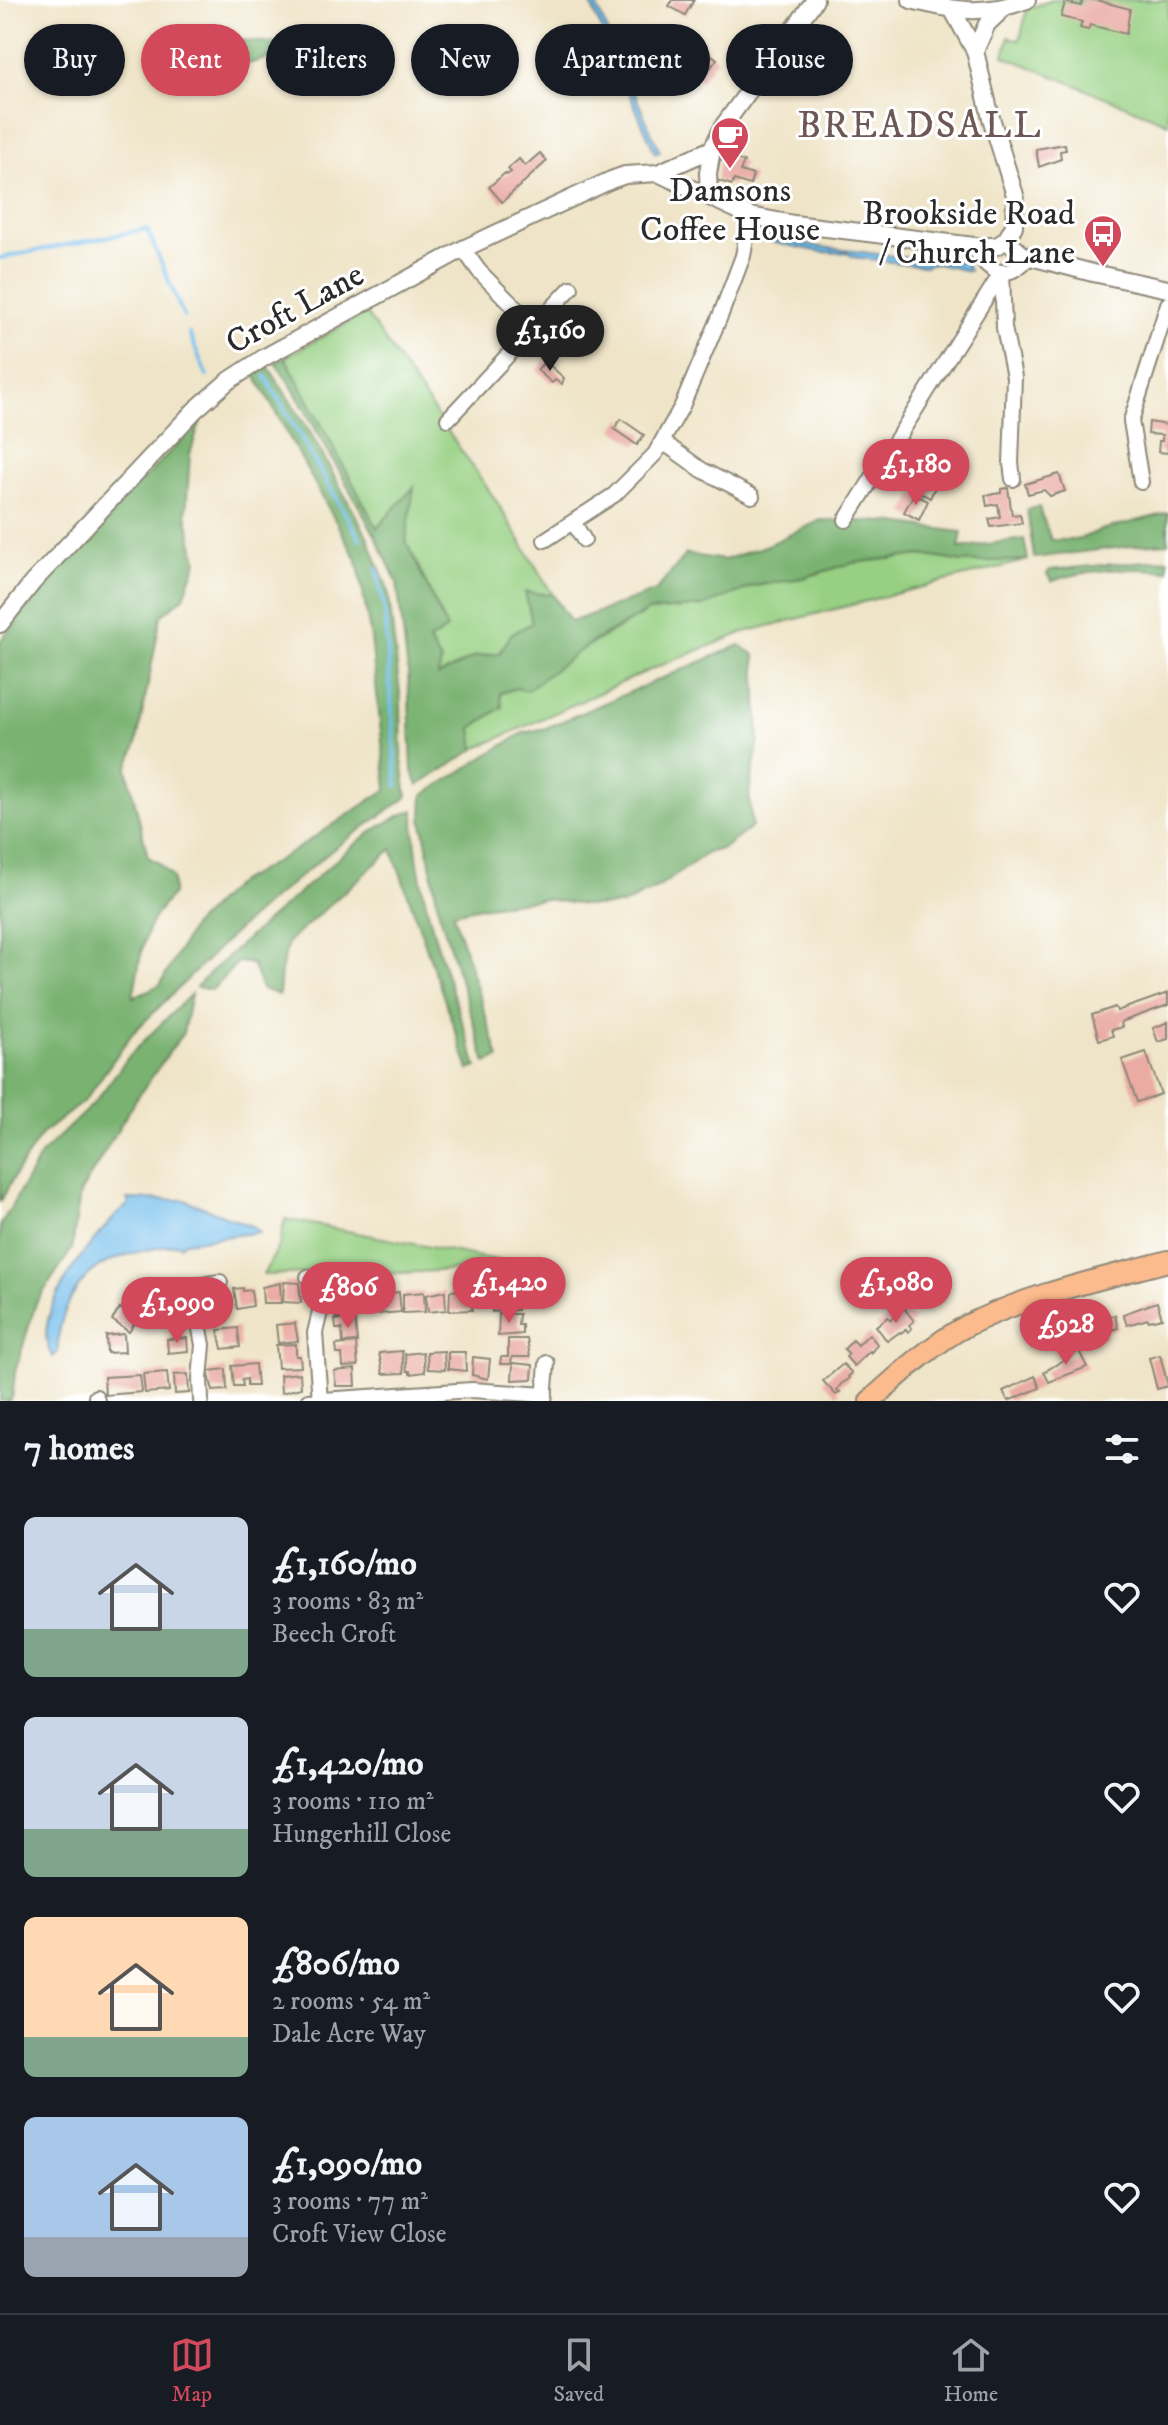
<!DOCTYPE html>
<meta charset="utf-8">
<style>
:root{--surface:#171b24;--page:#20242c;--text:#f1f3f6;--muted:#9ea1a6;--line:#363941;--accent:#d1495b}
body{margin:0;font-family:"IM FELL DW Pica",serif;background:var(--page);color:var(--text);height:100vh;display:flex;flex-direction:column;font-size:30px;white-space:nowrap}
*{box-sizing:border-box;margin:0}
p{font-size:26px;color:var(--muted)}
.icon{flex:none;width:44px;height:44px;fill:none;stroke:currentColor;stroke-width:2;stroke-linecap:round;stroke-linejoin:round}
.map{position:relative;height:1401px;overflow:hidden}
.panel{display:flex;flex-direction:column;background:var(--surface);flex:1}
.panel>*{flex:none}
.banner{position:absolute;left:24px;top:24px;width:1120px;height:72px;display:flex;gap:16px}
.price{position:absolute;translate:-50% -68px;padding:0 18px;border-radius:28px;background:var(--accent);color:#fff;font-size:26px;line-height:52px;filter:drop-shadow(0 2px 4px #0008)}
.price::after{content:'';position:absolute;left:50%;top:48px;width:24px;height:18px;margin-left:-12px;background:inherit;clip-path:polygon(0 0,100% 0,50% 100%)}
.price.selected{background:#222;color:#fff}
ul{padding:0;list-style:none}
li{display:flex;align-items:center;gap:24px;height:200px;padding:0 24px}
li span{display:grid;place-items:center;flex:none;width:224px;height:160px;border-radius:12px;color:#555}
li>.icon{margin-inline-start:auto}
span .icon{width:96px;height:96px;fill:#fffc;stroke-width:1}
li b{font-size:34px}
h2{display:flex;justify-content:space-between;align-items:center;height:96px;padding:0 24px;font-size:34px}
.chip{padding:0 28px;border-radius:36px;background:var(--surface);box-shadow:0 2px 6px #0004;font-size:28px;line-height:72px}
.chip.selected{background:var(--accent);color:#fff}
.dock{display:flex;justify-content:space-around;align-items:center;height:112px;border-top:2px solid var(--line);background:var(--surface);font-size:22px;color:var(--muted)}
.dock a{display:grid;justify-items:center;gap:4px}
.dock .selected{color:var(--accent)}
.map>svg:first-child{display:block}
.green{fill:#97d083;stroke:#617e57;stroke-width:2}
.forest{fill:#79b271;stroke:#526e4e;stroke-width:2}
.water{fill:#73beec;stroke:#4f748c;stroke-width:2}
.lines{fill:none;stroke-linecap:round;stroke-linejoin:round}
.stream{stroke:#73beec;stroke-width:4}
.building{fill:#eaaba4}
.minor-casing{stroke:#8d8879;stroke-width:18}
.tertiary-casing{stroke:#8d8879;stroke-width:20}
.primary-casing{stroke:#8d8879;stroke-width:24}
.minor{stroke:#fff;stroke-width:14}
.tertiary{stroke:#fff;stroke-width:16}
.primary{stroke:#fbbb8c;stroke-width:20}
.labels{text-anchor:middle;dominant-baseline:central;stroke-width:6;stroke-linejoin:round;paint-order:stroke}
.poi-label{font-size:34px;fill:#2b2b2b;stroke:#fff}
.street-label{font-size:34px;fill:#2b2b2b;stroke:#fff}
.quarter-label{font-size:38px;letter-spacing:2px;fill:#6e5855;stroke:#fff}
</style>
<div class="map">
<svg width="1168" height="1401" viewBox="0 0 1168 1401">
<rect width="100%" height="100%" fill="#fff"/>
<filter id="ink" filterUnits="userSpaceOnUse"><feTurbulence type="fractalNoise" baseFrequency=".0125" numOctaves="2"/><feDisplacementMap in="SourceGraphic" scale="16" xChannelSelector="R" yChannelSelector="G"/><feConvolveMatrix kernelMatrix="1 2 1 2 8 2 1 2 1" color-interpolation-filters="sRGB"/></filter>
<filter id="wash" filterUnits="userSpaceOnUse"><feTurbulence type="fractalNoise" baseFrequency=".006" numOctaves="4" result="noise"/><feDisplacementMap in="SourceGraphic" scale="32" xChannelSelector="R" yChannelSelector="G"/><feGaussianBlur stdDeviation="1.8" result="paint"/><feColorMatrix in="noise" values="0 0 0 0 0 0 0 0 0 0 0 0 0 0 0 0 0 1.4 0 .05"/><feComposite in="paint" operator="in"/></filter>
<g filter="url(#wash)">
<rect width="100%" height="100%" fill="#efe4c7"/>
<!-- green -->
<g class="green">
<polygon points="1052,0 1168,0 1168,123 1004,56 1009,37 1020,40 1027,9"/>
<polygon points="366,313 497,502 553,595 526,595 533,623 511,634 500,653 474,657 437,677 441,662 429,641 447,629 406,540 413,489 377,528 285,357"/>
<polygon points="922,555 962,562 1028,560 745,632 654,668 475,749 471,728 502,707 500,694 516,688 648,611 703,606 754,586 802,578 852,563"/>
<polygon points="285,1219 528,1266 535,1289 472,1286 472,1269 363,1275 312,1273 263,1275 279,1246"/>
</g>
<!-- forest -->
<g class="forest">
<polygon points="178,35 311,46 230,69 221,68"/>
<polygon points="285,357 377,528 414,487 406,541 447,629 429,641 441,662 438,676 474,657 500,653 511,634 532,623 525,592 553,595 571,622 656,591 686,554 724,560 768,545 821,520 887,522 962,532 959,548 1024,539 1028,560 962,562 922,555 852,563 802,578 754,586 703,606 648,611 590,643 526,691 516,688 500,693 502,707 472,728 475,749 418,786 412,769 408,673 397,582 375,535 291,385 275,363"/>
<path d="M 268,366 L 310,432 L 367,536 L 388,590 L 401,702 L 402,760 L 407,797 L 336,847 L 271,900 L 233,934 L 132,1034 L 85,1100 L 42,1134 L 13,1178 L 0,1203 L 0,641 L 73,551 L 201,420 L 190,454 L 186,514 L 197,561 L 184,597 L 161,616 L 136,746 L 127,769 L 148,857 L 159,863 L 173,878 L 173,894 C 140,926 142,955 133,997 L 160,985 L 192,927 L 233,886 L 292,852 L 387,789 L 371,638 L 357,560 L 254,373 Z"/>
<polygon points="1039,507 1051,540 1077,540 1101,530 1168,513 1168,543 1139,545 1034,558 1027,509"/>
<path d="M 1168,559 L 1168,571 C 1129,567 1089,569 1052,581 L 1047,574 L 1050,570 Z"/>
<polygon points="740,645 755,655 759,740 749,793 752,827 724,848 707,853 659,887 622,905 590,906 545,899 486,906 453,913 499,1058 486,1063 439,912 422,819 423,795 523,733 546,728"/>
<path d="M 414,810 C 413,894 452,987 477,1067 L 469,1070 L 392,849 L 288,942 L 281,971 L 279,995 L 262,989 L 252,964 L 238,962 L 212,990 L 196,987 C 229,953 265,923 300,892 C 335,862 370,825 414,810 Z"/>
<polygon points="191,994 183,1033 134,1102 80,1193 72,1249 36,1303 15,1372 13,1394 10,1401 0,1401 0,1226 42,1153 94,1103 130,1055"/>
</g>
<!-- water -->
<g class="water">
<polygon points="589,0 594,0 660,152 655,153"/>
<polygon points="763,237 821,247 925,260 965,262 969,271 933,263 924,266 853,257 848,253 821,252 763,240"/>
<path d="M 127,1199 L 185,1200 L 253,1227 L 260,1232 L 185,1242 L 180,1246 L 176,1244 C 152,1249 124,1253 102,1265 C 74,1281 56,1321 58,1352 L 53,1357 C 24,1317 98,1229 129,1204 Z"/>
</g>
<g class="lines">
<!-- stream -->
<g class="stream">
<polyline points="0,258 147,229 184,317"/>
<polyline points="189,333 207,376"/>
<polyline points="265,376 360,539"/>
<polyline points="377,569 385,611 397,787"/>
</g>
</g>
<g id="blocks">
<!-- building -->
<g class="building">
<polygon points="673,0 694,0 685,15 669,6"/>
<polygon points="1083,0 1096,0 1130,9 1126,34 1090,25 1088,30 1080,28 1082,22 1061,17 1065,2 1081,6"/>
<polygon points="693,40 717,59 701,81 673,60 682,48 685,50"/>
<polygon points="1065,144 1066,150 1060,151 1061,159 1039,167 1036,149"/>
<polygon points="540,153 547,161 502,202 489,187 505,173 507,175 511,172 508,169 519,159 525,166"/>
<polygon points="730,157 744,162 740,171 753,175 750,185 734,180 732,185 716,180 720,159 729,162"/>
<polygon points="545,361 564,378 562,384 555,380 552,383 537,370"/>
<polygon points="621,419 644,435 637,445 614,429"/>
<polygon points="1149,422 1168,425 1168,453 1158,452 1159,441 1162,441 1162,435 1148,434"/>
<polygon points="934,452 949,459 939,477 925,470"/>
<polygon points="925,472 939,479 930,498 915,490"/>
<polygon points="1059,474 1065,491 1050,496 1044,490 1028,494 1025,484"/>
<polygon points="1008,488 1012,515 1020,514 1022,523 991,527 989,519 1000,517 998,504 987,506 985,495 1001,493 1001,489"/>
<polygon points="914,494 928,501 919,520 904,512"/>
<polygon points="1168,993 1168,1005 1121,1022 1122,1027 1111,1030 1113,1036 1099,1040 1092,1015 1115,1007 1117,1011"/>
<polygon points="1168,1022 1168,1039 1158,1042 1153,1028"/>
<polygon points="1146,1052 1161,1094 1137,1102 1122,1060"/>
<polygon points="284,1282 299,1283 301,1303 283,1302"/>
<polygon points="280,1283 281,1303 263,1303 262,1287"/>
<polygon points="243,1288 243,1291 251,1290 253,1306 237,1309 234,1289"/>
<polygon points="493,1288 513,1289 512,1300 517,1300 517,1310 492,1312"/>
<polygon points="471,1289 472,1310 449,1311 450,1291"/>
<polygon points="445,1291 446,1310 428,1312 426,1295"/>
<polygon points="399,1292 401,1312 378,1314 378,1294"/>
<polygon points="424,1292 425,1312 403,1313 403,1294"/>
<polygon points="224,1293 227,1310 208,1314 204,1296"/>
<polygon points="352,1297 354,1317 336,1319 335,1299"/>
<polygon points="158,1298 162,1319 149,1322 144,1301"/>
<polygon points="181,1298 185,1317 172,1320 168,1301"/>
<polygon points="1157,1302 1162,1318 1149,1321 1148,1319 1127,1325 1123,1314"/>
<polygon points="120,1308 137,1320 129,1332 112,1320"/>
<polygon points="904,1308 914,1321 909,1325 912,1328 908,1332 906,1329 901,1333 900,1332 887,1341 876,1326 888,1317 891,1320"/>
<polygon points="499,1314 519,1314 518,1325 522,1325 522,1334 498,1336"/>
<polygon points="1115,1315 1118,1328 1104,1332 1106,1337 1095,1340 1089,1321"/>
<polygon points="1084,1317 1088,1332 1075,1335 1071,1320"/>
<polygon points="355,1319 357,1342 343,1343 342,1329 336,1329 335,1320"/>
<polygon points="295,1323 298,1341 278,1343 276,1325"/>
<polygon points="238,1328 240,1347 222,1349 218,1330"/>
<polygon points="124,1334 125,1352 107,1353 106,1336"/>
<polygon points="869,1334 877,1344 871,1353 870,1351 854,1366 846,1357 849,1354 844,1349 853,1340 858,1345"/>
<polygon points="187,1338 188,1351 168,1353 167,1339"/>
<polygon points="508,1339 527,1339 530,1357 512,1357 511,1364 500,1364 501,1357 508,1357"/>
<polygon points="356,1343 358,1366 343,1367 342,1354 337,1354 336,1345"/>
<polygon points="296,1344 296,1356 300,1356 301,1367 278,1368 276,1345"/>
<polygon points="402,1351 404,1373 383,1374 379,1353"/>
<polygon points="444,1351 445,1370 428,1369 427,1352"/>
<polygon points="1079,1351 1087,1367 1049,1382 1044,1372"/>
<polygon points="423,1352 425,1372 410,1374 410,1371 407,1371 405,1354"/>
<polygon points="448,1352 465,1352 466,1371 448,1369"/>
<polygon points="1160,1355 1168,1386 1157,1389 1149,1358"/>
<polygon points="473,1357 490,1359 488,1379 472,1375"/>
<polygon points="513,1363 533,1365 532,1379 512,1380"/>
<polygon points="255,1364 257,1386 247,1386 247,1379 242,1380 243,1386 234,1386 232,1366"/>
<polygon points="843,1364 852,1373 848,1377 849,1379 841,1384 837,1390 840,1392 836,1395 823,1381"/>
<polygon points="226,1369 227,1390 213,1391 208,1371"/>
<polygon points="355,1369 356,1386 336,1386 334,1371"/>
<polygon points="167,1372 169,1391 145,1393 143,1374"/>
<polygon points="300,1373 301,1388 281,1393 280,1375"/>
<polygon points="188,1374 189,1393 175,1394 174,1375"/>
<polygon points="140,1375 142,1392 105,1395 104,1377"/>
<polygon points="1035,1376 1040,1388 1008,1401 1003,1391"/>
</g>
</g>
</g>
<g filter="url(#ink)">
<use href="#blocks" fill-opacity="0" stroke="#8d8879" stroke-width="2"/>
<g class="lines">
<defs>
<g id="minor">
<path d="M 974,246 C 988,275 1008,282 1030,256"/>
<polyline points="463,249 479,271 534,327"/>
<polyline points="1002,272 1004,328 1014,377 1011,463 1013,479"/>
<polyline points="448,419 571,288"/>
<polyline points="663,442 702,470 752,496"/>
<polyline points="1141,482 1131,421 1168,304"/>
<polyline points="846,520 1002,272"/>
<polyline points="574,523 584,540"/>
<polyline points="545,540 614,495 655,454 682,406 721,314 743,256 750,216"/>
<polyline points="308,1277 327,1282 344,1282"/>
<polyline points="192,1286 203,1345 200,1379 201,1401"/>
<polyline points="161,1291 220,1282"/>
<polyline points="96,1397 97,1401"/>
<polyline points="308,1401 472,1390 545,1395"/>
<polyline points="320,1401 315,1333 327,1282"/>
<polyline points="544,1401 547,1363"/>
</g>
<g id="tertiary">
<path d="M 911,0 C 955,11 984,16 1027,0"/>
<polyline points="952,9 975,51 991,118 1015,195 1014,226 1006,240"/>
<polyline points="975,51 987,24 1003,9"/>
<polyline points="658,173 712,149 724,125 815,0"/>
<polyline points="709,195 708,173 712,149"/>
<polyline points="1006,240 1023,255 1093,273 1168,289"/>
<polyline points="0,624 33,582 195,410 227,382 265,357 463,249 611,180 625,175 658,173 750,216 794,224 974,246 997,246 1006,240"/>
</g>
<path id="primary" d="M 870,1401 C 900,1374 932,1344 968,1325 C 1030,1294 1102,1279 1168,1261"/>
</defs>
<!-- minor casing -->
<use href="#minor" class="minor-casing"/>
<!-- tertiary casing -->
<use href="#tertiary" class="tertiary-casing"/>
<!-- primary casing -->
<use href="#primary" class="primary-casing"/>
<!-- minor -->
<use href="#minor" class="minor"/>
<!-- tertiary -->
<use href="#tertiary" class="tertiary"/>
<!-- primary -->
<use href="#primary" class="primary"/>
</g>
</g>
<!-- icons -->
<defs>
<symbol id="cafe-pin" viewBox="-11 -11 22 30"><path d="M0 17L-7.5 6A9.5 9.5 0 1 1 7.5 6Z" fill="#d1495b" stroke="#fff"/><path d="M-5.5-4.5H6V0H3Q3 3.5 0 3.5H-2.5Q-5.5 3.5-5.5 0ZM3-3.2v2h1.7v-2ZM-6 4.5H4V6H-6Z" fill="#fff"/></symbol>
<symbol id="bus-pin" viewBox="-11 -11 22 30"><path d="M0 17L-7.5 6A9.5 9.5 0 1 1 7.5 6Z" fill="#d1495b" stroke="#fff"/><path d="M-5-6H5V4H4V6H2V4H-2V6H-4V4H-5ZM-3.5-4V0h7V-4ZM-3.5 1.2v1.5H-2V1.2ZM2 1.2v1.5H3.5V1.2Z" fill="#fff"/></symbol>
</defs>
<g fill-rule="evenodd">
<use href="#cafe-pin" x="708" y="114" width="44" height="60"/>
<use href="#bus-pin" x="1081" y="212" width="44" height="60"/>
</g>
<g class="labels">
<!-- poi labels -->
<g class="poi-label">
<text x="730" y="191">Damsons<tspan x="730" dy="39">Coffee House</tspan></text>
<text x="1075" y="214" text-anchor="end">Brookside Road<tspan x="1075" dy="39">/ Church Lane</tspan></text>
</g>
<!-- street labels -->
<g class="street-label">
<text transform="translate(295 309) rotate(-29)">Croft Lane</text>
</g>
<!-- quarter labels -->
<g class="quarter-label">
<text x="920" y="126">BREADSALL</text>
</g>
</g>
</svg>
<b class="price selected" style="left:550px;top:373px">£1,160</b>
<b class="price" style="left:916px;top:507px">£1,180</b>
<b class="price" style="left:509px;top:1325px">£1,420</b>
<b class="price" style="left:896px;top:1325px">£1,080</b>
<b class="price" style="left:348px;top:1330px">£806</b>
<b class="price" style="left:177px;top:1345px">£1,090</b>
<b class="price" style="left:1066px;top:1367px">£928</b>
<div class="banner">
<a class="chip">Buy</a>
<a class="chip selected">Rent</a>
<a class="chip">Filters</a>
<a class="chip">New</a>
<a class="chip">Apartment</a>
<a class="chip">House</a>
</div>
</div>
<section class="panel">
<h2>7 homes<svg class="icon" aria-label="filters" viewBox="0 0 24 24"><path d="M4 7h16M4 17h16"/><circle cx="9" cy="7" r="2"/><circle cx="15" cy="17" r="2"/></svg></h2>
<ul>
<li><span style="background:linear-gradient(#c9d6e8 70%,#7fa58c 0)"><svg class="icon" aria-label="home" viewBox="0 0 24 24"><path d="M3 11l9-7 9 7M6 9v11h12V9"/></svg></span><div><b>£1,160/mo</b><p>3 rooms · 83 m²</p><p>Beech Croft</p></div><svg class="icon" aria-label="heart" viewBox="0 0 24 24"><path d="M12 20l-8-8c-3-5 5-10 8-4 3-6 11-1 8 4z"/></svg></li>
<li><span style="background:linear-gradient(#c9d6e8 70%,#7fa58c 0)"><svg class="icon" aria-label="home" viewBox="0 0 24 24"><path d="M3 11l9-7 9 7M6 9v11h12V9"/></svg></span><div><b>£1,420/mo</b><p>3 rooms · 110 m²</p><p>Hungerhill Close</p></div><svg class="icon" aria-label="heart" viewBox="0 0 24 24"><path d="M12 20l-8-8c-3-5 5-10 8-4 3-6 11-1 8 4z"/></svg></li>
<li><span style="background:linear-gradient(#ffd9b3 75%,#7fa58c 0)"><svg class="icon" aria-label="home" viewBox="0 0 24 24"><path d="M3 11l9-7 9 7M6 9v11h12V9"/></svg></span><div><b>£806/mo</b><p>2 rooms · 54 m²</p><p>Dale Acre Way</p></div><svg class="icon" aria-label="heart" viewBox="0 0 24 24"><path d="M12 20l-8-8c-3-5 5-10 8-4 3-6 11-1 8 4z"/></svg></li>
<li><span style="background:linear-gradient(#a9c7e8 75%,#9aa5b1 0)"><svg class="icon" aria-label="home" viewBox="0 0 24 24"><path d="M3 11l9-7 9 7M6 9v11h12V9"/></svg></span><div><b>£1,090/mo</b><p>3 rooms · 77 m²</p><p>Croft View Close</p></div><svg class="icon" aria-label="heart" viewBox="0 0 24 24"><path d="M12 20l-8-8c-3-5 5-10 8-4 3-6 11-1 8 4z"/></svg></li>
</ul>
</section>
<nav class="dock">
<a class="selected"><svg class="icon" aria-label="map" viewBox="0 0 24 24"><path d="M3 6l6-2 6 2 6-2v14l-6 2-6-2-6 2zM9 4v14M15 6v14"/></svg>Map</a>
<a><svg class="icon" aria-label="saved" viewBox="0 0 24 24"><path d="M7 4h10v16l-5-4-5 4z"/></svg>Saved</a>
<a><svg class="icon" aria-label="home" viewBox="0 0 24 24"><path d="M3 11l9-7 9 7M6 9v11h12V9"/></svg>Home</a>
</nav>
